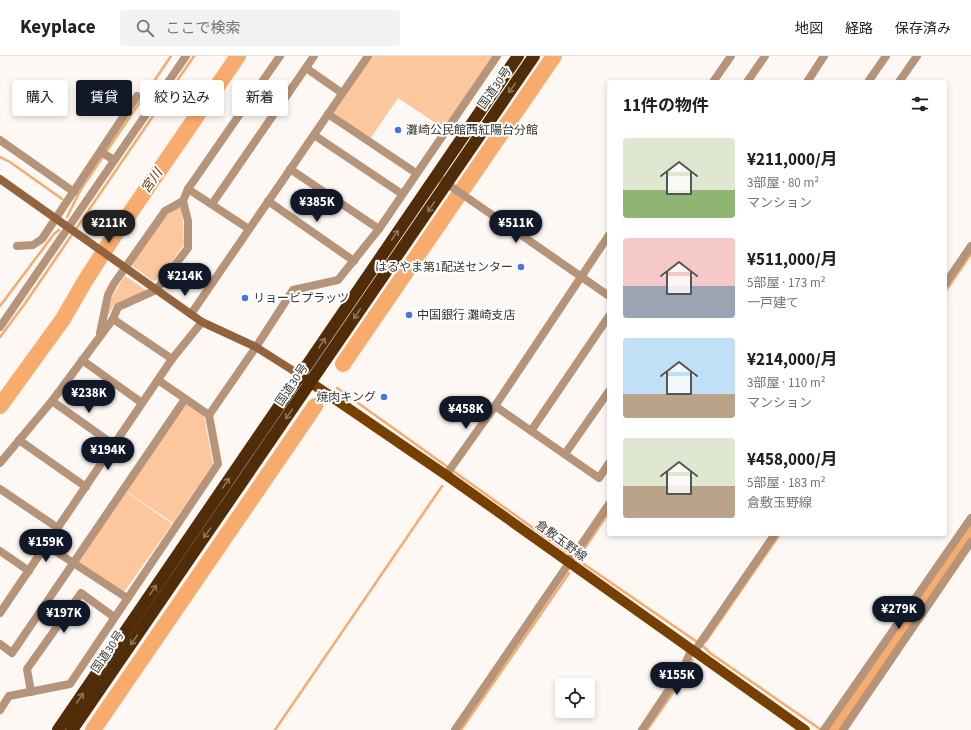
<!DOCTYPE html>
<html lang="ja">
<meta charset="utf-8">
<style>
:root{--surface:#fff;--page:#f2f2f2;--text:#202124;--muted:#757577;--line:#e0e0e0;--accent:#111827}
body{margin:0;font-family:"Source Sans 3","Noto Sans JP",sans-serif;background:var(--page);color:var(--text);height:100vh;display:flex;flex-direction:column;font-size:15px;white-space:nowrap}
*{box-sizing:border-box;margin:0}
p{font-size:13px;color:var(--muted)}
.icon{flex:none;width:22px;height:22px;fill:none;stroke:currentColor;stroke-width:2;stroke-linecap:round;stroke-linejoin:round}
.map{position:relative;flex:1;overflow:hidden}
.sheet{position:absolute;left:607px;top:24px;width:340px;height:456px;display:flex;flex-direction:column;background:var(--surface);border-radius:4px;box-shadow:0 2px 6px #0003}
.sheet>*{flex:none}
.guide{position:absolute;left:12px;top:24px;width:380px;height:36px;display:flex;gap:8px}
.buttons{position:absolute;left:555px;top:622px;display:grid;gap:8px}
.buttons a{display:grid;place-items:center;width:40px;height:40px;border-radius:4px;background:var(--surface);box-shadow:0 2px 6px #0003;font-size:20px}
.price{position:absolute;translate:-50% -34px;padding:0 9px;border-radius:14px;background:var(--accent);color:#fff;font-size:13px;line-height:26px;filter:drop-shadow(0 1px 2px #0008)}
.price::after{content:'';position:absolute;left:50%;top:24px;width:12px;height:9px;margin-left:-6px;background:inherit;clip-path:polygon(0 0,100% 0,50% 100%)}
.price.selected{background:#222;color:#fff}
ul{padding:0;list-style:none}
li{display:flex;align-items:center;gap:12px;height:100px;padding:0 16px}
li span{display:grid;place-items:center;flex:none;width:112px;height:80px;border-radius:4px;color:#555}
li>.icon{margin-inline-start:auto}
span .icon{width:48px;height:48px;fill:#fffc;stroke-width:1}
li b{font-size:17px}
h2{display:flex;justify-content:space-between;align-items:center;height:48px;padding:0 16px;font-size:17px}
.chip{padding:0 14px;border-radius:4px;background:var(--surface);box-shadow:0 2px 6px #0003;font-size:14px;line-height:36px}
.chip.selected{background:var(--accent);color:#fff}
header{display:flex;align-items:center;gap:24px;box-sizing:border-box;height:56px;padding:0 20px;background:var(--surface);border-bottom:1px solid var(--line)}
header strong{font-size:19px}
nav{display:flex;gap:22px;margin-inline-start:auto;font-size:14px}
.search{width:280px;height:36px;background:var(--page);display:flex;align-items:center;gap:10px;box-sizing:border-box;padding:0 14px;border-radius:4px;color:var(--muted);font-size:15px}
.map>svg:first-child{display:block}
.green{fill:#fcc79d}
.lines{fill:none;stroke-linecap:round;stroke-linejoin:round}
.stream{stroke:#f7ab6d;stroke-width:2.5}
.river{stroke:#f7ab6d;stroke-width:16}
.street{stroke:#b5947a;stroke-width:8}
.secondary{stroke:#92633d;stroke-width:8}
.primary{stroke:#774001;stroke-width:10}
.highway{stroke:#512c08;stroke-width:12}
.oneway{stroke:#8e765e}
.poi-dot{fill:#4774e6;stroke:#fff;stroke-width:1.5}
.labels{text-anchor:middle;dominant-baseline:central;stroke-width:4;stroke-linejoin:round;paint-order:stroke}
.street-label{font-size:12px;fill:#393735;stroke:#fff}
.poi-label{font-size:12px;fill:#393735;stroke:#fff;text-anchor:start}
.water-label{font-size:13px;font-style:italic;fill:#663603;stroke:#fff}
</style>
<header>
<strong>Keyplace</strong>
<div class="search"><svg class="icon" aria-label="search" viewBox="0 0 24 24"><circle cx="10" cy="10" r="6"/><path d="M15 15l6 6"/></svg>ここで検索</div>
<nav><a>地図</a><a>経路</a><a>保存済み</a></nav>
</header>
<div class="map">
<svg width="971" height="674" viewBox="0 0 971 674">
<rect width="100%" height="100%" fill="#fdf8f4"/>
<!-- green -->
<g class="green">
<polygon points="372,0 492,0 443,72 398,42 370,83 334,57"/>
<polygon points="179,151 182,152 184,188 161,222 153,225 131,209 165,160"/>
<path d="M 125,220 L 146,234 L 144,236 L 115,248 L 107,261 C 110,242 115,235 125,220 Z"/>
<polygon points="186,346 204,360 213,408 173,467 126,435"/>
<polygon points="125,435 172,468 124,536 77,505"/>
</g>
<g class="lines">
<!-- stream -->
<g class="stream">
<polyline points="0,101 10,106 62,143"/>
<polyline points="67,161 81,133 171,0"/>
<polyline points="945,236 971,198"/>
<polyline points="0,250 54,178 59,174"/>
<polyline points="0,281 26,246 194,0"/>
<polyline points="337,332 578,504 703,590 710,597 820,673"/>
<polyline points="578,502 609,456"/>
<polyline points="706,585 780,478"/>
<polyline points="275,674 442,430"/>
<polyline points="461,674 569,517"/>
<polyline points="647,674 688,615 692,604"/>
</g>
<!-- river -->
<g class="river">
<polyline points="343,308 554,0"/>
<polyline points="0,350 63,263 85,225 108,189 238,0"/>
<polyline points="93,674 315,350"/>
<polyline points="833,674 971,472"/>
</g>
<!-- street -->
<g class="street">
<polyline points="306,12 342,37"/>
<polyline points="713,26 731,0"/>
<polyline points="747,26 765,0"/>
<polyline points="807,26 824,0"/>
<polyline points="868,26 886,0"/>
<polyline points="899,26 917,0"/>
<polyline points="328,58 416,117"/>
<polyline points="314,79 402,138"/>
<polyline points="0,84 74,136"/>
<polyline points="101,96 114,104"/>
<polyline points="290,113 379,173"/>
<polyline points="436,120 609,240"/>
<polyline points="188,133 249,173"/>
<polyline points="268,145 354,205"/>
<polyline points="212,148 314,0"/>
<polyline points="17,190 33,189 42,183 137,40"/>
<polyline points="945,228 971,190"/>
<polyline points="191,258 368,0"/>
<polyline points="113,263 172,303"/>
<polyline points="0,271 186,0"/>
<polyline points="100,277 108,239 113,229 165,155 183,145"/>
<polyline points="82,304 142,347"/>
<polyline points="158,324 209,359"/>
<polyline points="52,345 114,389"/>
<polyline points="495,350 599,422 609,407"/>
<polyline points="531,375 609,260"/>
<polyline points="19,384 86,431"/>
<polyline points="565,398 609,335"/>
<polyline points="0,407 52,345 113,263 118,251 156,234 188,192 188,165 183,145 188,133 280,0"/>
<polyline points="446,419 495,350 609,179"/>
<polyline points="0,433 58,472"/>
<polyline points="46,489 127,542"/>
<polyline points="0,495 29,515"/>
<polyline points="0,557 172,303 202,266"/>
<polyline points="0,588 12,597 185,343"/>
<polyline points="694,596 775,478"/>
<polyline points="31,636 27,613 81,537 114,561"/>
<polyline points="0,654 9,640 70,628 218,408 209,359 256,291 293,234 338,224 379,173 497,0"/>
<polyline points="455,674 569,507 571,501 577,495 609,448"/>
<polyline points="642,674 684,611 691,594"/>
<polyline points="824,674 971,462"/>
<polyline points="843,674 971,486"/>
</g>
<!-- secondary -->
<polyline class="secondary" points="0,123 202,266 256,291 300,319"/>
<!-- primary -->
<polyline class="primary" points="304,322 446,419 805,674"/>
<!-- highway -->
<g class="highway">
<polyline points="58,674 518,0"/>
<polyline points="72,674 534,0"/>
</g>
</g>
<!-- one-way arrows -->
<defs><path id="oneway-shaft" d="M-6 0H5M1.5-3L5.5 0L1.5 3" fill="none" stroke-width="1.6" stroke-linecap="round" stroke-linejoin="round"/></defs>
<g class="oneway">
<use href="#oneway-shaft" transform="translate(512 32) rotate(125)"/>
<use href="#oneway-shaft" transform="translate(431 151) rotate(124)"/>
<use href="#oneway-shaft" transform="translate(395 179) rotate(-56)"/>
<use href="#oneway-shaft" transform="translate(357 258) rotate(124)"/>
<use href="#oneway-shaft" transform="translate(322 287) rotate(-56)"/>
<use href="#oneway-shaft" transform="translate(289 358) rotate(125)"/>
<use href="#oneway-shaft" transform="translate(226 427) rotate(-56)"/>
<use href="#oneway-shaft" transform="translate(207 477) rotate(125)"/>
<use href="#oneway-shaft" transform="translate(153 534) rotate(-56)"/>
<use href="#oneway-shaft" transform="translate(134 584) rotate(124)"/>
<use href="#oneway-shaft" transform="translate(80 642) rotate(-56)"/>
</g>
<!-- markers -->
<g class="poi-dot">
<circle cx="398" cy="74" r="4"/>
<circle cx="521" cy="211" r="4"/>
<circle cx="245" cy="242" r="4"/>
<circle cx="409" cy="259" r="4"/>
<circle cx="384" cy="341" r="4"/>
</g>
<g class="labels">
<!-- street labels -->
<g class="street-label">
<text transform="translate(495 32) rotate(-55)">国道30号</text>
<text transform="translate(292 329) rotate(-56)">国道30号</text>
<text transform="translate(561 485) rotate(36)">倉敷玉野線</text>
<text transform="translate(108 596) rotate(-56)">国道30号</text>
</g>
<!-- poi labels -->
<g class="poi-label">
<text x="406" y="74">灘崎公民館西紅陽台分館</text>
<text x="513" y="211" text-anchor="end">はるやま第1配送センター</text>
<text x="253" y="242">リョービプラッツ</text>
<text x="417" y="259">中国銀行 灘崎支店</text>
<text x="376" y="341" text-anchor="end">焼肉キング</text>
</g>
<!-- water labels -->
<g class="water-label">
<text transform="translate(152 125) rotate(-55)">宮川</text>
</g>
</g>
</svg>
<div class="buttons">
<a><svg class="icon" aria-label="locate" viewBox="0 0 24 24"><circle cx="12" cy="12" r="6"/><path d="M12 2v4M12 18v4M2 12h4M18 12h4"/></svg></a>
</div>
<b class="price" style="left:317px;top:167px">¥385K</b>
<b class="price selected" style="left:109px;top:188px">¥211K</b>
<b class="price" style="left:516px;top:188px">¥511K</b>
<b class="price" style="left:185px;top:241px">¥214K</b>
<b class="price" style="left:89px;top:358px">¥238K</b>
<b class="price" style="left:466px;top:374px">¥458K</b>
<b class="price" style="left:108px;top:415px">¥194K</b>
<b class="price" style="left:46px;top:507px">¥159K</b>
<b class="price" style="left:899px;top:574px">¥279K</b>
<b class="price" style="left:64px;top:578px">¥197K</b>
<b class="price" style="left:677px;top:640px">¥155K</b>
<div class="guide">
<a class="chip">購入</a>
<a class="chip selected">賃貸</a>
<a class="chip">絞り込み</a>
<a class="chip">新着</a>
</div>
<section class="sheet">
<h2>11件の物件<svg class="icon" aria-label="filters" viewBox="0 0 24 24"><path d="M4 7h16M4 17h16"/><circle cx="9" cy="7" r="2"/><circle cx="15" cy="17" r="2"/></svg></h2>
<ul>
<li><span style="background:linear-gradient(#dfe7d0 65%,#8fb573 0)"><svg class="icon" aria-label="home" viewBox="0 0 24 24"><path d="M3 11l9-7 9 7M6 9v11h12V9"/></svg></span><div><b>¥211,000/月</b><p>3部屋 · 80 m²</p><p>マンション</p></div></li>
<li><span style="background:linear-gradient(#f6c9c9 60%,#9aa5b1 0)"><svg class="icon" aria-label="home" viewBox="0 0 24 24"><path d="M3 11l9-7 9 7M6 9v11h12V9"/></svg></span><div><b>¥511,000/月</b><p>5部屋 · 173 m²</p><p>一戸建て</p></div></li>
<li><span style="background:linear-gradient(#bfe0f5 70%,#b9a48a 0)"><svg class="icon" aria-label="home" viewBox="0 0 24 24"><path d="M3 11l9-7 9 7M6 9v11h12V9"/></svg></span><div><b>¥214,000/月</b><p>3部屋 · 110 m²</p><p>マンション</p></div></li>
<li><span style="background:linear-gradient(#dfe7d0 60%,#b9a48a 0)"><svg class="icon" aria-label="home" viewBox="0 0 24 24"><path d="M3 11l9-7 9 7M6 9v11h12V9"/></svg></span><div><b>¥458,000/月</b><p>5部屋 · 183 m²</p><p>倉敷玉野線</p></div></li>
</ul>
</section>
</div>
